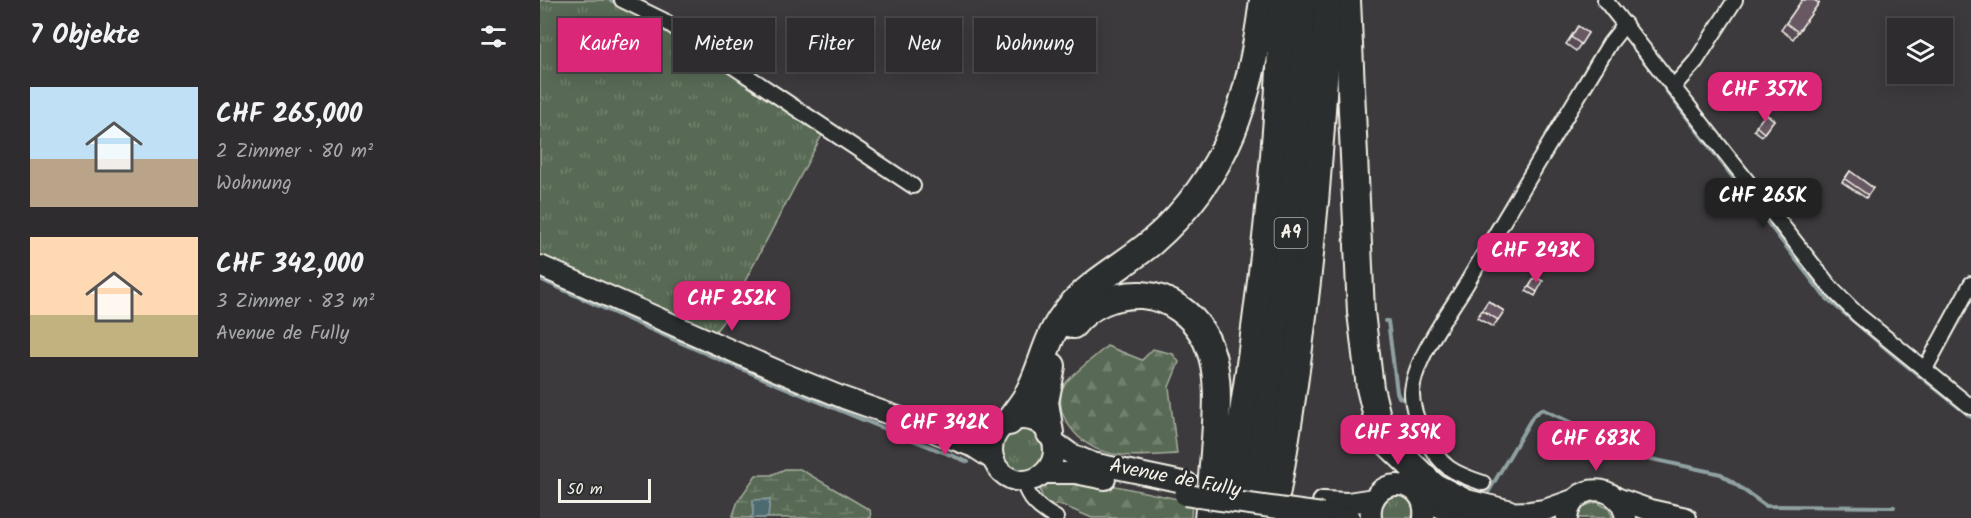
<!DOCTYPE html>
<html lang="de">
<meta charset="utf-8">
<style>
:root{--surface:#2e2c2e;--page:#363436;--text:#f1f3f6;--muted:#a7a7aa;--line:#49484a;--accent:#db2777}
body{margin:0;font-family:Kalam,sans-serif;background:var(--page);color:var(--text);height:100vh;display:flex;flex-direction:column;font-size:22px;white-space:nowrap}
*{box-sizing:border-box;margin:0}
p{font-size:20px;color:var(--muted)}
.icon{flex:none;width:33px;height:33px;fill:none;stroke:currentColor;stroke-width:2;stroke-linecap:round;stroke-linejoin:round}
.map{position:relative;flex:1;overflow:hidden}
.sheet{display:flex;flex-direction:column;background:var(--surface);width:540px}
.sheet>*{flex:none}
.top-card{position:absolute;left:18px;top:18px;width:570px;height:54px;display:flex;gap:12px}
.controls{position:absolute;left:1347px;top:18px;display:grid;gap:12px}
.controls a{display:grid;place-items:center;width:66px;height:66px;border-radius:0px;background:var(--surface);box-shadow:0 3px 15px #0003,0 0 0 2px var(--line);font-size:30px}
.scale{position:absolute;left:18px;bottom:15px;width:93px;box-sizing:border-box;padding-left:6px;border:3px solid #f4f1e8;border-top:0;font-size:16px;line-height:21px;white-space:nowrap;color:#f4f1e8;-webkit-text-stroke:4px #2a2d2e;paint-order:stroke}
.price{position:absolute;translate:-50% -51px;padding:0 14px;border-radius:12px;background:var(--accent);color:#fff;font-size:20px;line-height:39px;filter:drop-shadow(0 2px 3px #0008)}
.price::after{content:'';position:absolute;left:50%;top:36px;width:18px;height:14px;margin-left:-9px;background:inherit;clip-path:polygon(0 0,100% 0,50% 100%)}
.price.active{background:#222;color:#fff}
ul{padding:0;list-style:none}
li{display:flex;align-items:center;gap:18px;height:150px;padding:0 30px}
li span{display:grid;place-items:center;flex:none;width:168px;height:120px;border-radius:0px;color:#555}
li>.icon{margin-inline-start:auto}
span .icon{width:72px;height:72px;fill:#fffc;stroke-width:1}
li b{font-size:26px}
h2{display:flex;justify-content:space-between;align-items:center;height:72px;padding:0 30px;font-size:26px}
.pill{padding:0 21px;border-radius:0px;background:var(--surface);box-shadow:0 3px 15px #0003,0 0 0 2px var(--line);font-size:21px;line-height:54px}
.pill.active{background:var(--accent);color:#fff}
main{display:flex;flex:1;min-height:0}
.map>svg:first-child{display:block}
.grass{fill:url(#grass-tufts);stroke:#a6ae9e;stroke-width:1.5}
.forest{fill:url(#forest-firs);stroke:#a6ae9e;stroke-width:1.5}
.wetland{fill:url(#wetland-marsh);stroke:#a6ae9e;stroke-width:1.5}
.water{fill:url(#water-ripples);stroke:#90a1a1;stroke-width:1.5}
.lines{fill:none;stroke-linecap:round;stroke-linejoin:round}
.stream{stroke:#90a1a1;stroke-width:4}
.minor-casing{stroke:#f4f1e8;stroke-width:18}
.secondary-casing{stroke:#f4f1e8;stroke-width:24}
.motorway-casing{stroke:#f4f1e8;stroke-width:30}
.minor{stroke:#2a2d2e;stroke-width:14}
.secondary{stroke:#2a2d2e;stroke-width:20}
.motorway{stroke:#2a2d2e;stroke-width:26}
.secondary-bridge-casing{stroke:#f4f1e8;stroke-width:24;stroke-linecap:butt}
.secondary-bridge{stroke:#2a2d2e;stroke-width:20}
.wall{fill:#594c55;stroke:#f4f1e8;stroke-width:1.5}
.building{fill:#685863;stroke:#f4f1e8;stroke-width:1.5}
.labels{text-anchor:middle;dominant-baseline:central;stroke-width:6;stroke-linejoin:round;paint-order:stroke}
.shield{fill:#2a2d2e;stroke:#b7b6b0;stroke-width:1.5}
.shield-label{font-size:18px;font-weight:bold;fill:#f4f1e8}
.street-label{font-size:20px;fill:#f4f1e8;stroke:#2a2d2e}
</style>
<main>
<section class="sheet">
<h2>7 Objekte<svg class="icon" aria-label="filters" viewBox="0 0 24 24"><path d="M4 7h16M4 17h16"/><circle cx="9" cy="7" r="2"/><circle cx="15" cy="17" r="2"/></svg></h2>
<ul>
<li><span style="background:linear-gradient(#bfe0f5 60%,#b9a48a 0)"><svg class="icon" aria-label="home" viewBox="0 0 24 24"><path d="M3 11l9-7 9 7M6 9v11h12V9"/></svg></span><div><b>CHF 265,000</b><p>2 Zimmer · 80 m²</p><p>Wohnung</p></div></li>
<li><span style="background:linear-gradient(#ffd9b3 65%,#c2b280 0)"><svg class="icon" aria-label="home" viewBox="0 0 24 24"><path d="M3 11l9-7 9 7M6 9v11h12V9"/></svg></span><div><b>CHF 342,000</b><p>3 Zimmer · 83 m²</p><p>Avenue de Fully</p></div></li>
</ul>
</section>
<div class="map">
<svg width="1431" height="518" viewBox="0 0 1431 518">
<defs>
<pattern id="grass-tufts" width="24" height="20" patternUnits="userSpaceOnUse" patternTransform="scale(1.5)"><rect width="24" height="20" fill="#596a54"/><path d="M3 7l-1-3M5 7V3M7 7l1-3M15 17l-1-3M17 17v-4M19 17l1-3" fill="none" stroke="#71806d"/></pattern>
<pattern id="forest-firs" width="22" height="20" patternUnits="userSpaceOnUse" patternTransform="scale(1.5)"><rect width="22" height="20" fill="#596a54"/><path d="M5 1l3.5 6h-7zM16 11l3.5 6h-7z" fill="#71806d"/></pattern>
<pattern id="wetland-marsh" width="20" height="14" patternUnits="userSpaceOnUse" patternTransform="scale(1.5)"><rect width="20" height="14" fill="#596a54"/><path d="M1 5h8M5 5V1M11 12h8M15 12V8" fill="none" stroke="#71806d"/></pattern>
<pattern id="water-ripples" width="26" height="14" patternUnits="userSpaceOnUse" patternTransform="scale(1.5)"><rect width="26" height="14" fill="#4d6b71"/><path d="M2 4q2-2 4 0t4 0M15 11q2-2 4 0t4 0" fill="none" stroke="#678185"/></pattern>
</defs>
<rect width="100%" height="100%" fill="#3d3a3e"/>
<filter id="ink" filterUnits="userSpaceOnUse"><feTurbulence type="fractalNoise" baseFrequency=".0167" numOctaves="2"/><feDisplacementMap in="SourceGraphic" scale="12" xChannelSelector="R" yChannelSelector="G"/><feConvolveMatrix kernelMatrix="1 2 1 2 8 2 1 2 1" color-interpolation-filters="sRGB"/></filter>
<g filter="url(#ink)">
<!-- grass -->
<g class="grass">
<polygon points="0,0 68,0 110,19 282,135 185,319 174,333 0,257"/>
<circle cx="483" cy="450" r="24"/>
<path d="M 859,495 C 870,498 876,506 872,518 L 842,518 C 839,506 846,496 859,495 Z"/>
<polygon points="1057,502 1069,509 1073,518 1037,518 1044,506"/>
</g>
<!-- forest -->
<g class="forest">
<path d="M 567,346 L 602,360 L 613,349 L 633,354 L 639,362 L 629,387 L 637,454 C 593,456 550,464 525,419 C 520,410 518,393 525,384 C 532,374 556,356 567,346 Z"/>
<path d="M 552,481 L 652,502 L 651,518 L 552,518 L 524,506 L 507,504 C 502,497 498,491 502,482 Z"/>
</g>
<!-- wetland -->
<polygon class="wetland" points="245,469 260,469 330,510 331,518 192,518 198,501 216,475 231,475"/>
<!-- water -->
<polygon class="water" points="230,499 228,518 210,518 213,515 213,500"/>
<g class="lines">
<!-- stream -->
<g class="stream">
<polyline points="71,0 79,4"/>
<polyline points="1059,4 1072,20"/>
<polyline points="1092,46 1111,70"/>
<polyline points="1125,89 1284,296 1357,358 1431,417"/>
<path d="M 0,279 C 141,345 284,405 428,462"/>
<polyline points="845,321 848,321 857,392 859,397 866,401 867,406"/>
<path d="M 883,446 C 895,474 922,485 949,491 L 993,416 L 1002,409 L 1107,458 L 1181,474 L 1226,506 L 1354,507"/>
</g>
<defs>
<g id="minor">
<polyline points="82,0 123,20 373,186"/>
<polyline points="1065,0 1292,289 1318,315 1431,407"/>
<polyline points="1134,86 1156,61 1195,0"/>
<polyline points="1385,369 1431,284"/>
<path d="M 484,482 C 487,499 501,510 516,518"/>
<path d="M 943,483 C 931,479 919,475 909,468 C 891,455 871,415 872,392 C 874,359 910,311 927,283 C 974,202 1022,123 1070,43 L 1085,24"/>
</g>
<g id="secondary">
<polyline points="0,266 240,372 304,398 375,423 397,433 434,447 454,460"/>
<circle cx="483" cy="450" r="31"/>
<polyline points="399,425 433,429 463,426"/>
<polyline points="513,441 531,454 552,463 647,483"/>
<polyline points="505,473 535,473 565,479"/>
<polyline points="881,498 906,510 931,514 990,512 1005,510 1036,499"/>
<polyline points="1076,498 1110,510 1146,518"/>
<polyline points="783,502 808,503 834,499"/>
<polyline points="782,514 810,518"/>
<path d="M 831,518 C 826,474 889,474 884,518"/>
<path d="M 1027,518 C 1032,481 1080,481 1086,518"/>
</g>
<g id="motorway">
<polyline points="807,0 821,312 830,388 842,437 893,486 926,503 967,513"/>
<path d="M 533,325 C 550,304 575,294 602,295 C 615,296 629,301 640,309 C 683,339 678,394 675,440 C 673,466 671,492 668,518"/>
<path d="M 469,422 C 475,412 484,403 489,392 C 505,361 505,336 530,307 C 552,281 586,264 612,242 C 689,175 711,97 723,0"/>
<polyline points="510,433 505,402 512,366"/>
<path d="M 686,518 C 715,347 738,174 743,0"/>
<path d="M 711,518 C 740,346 759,174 767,0"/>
<path d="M 732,518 C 764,347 781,173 788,0"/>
</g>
</defs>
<!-- minor casing -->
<use href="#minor" class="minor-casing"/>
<!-- secondary casing -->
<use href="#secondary" class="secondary-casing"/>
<!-- motorway casing -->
<use href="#motorway" class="motorway-casing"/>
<!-- minor -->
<use href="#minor" class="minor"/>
<!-- secondary -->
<use href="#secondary" class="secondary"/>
<!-- motorway -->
<use href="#motorway" class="motorway"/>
<defs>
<polyline id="secondary-bridge" points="645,495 782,514"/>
</defs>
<!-- secondary-bridge casing -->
<use href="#secondary-bridge" class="secondary-bridge-casing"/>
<!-- secondary-bridge -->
<use href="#secondary-bridge" class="secondary-bridge"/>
</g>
<!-- wall -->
<g class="wall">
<polygon points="1262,0 1279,3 1253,39 1241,30"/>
<polygon points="1038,26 1048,33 1036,51 1026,44"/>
<polygon points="1226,114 1234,120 1222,136 1214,130"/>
<polygon points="1310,171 1333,188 1326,198 1302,182"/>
<polygon points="995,277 997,292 995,296 986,291"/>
<polygon points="948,301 964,311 953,327 937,318"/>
</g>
<!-- building -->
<g class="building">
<polygon points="1262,0 1274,0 1279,3 1258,32 1246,23"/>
<polygon points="1038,26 1048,33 1041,44 1031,37"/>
<polygon points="1226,114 1234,120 1224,133 1216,126"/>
<polygon points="1310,171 1333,188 1328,195 1305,179"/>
<polygon points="995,277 1003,281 997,292 989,287"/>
<polygon points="948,301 964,311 958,320 942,310"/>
</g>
</g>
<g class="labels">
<!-- shield labels -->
<rect class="shield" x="734.5" y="218" width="33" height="30" rx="4.5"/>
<g class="shield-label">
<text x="751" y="233">A9</text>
</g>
<!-- street labels -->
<g class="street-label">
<text transform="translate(635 479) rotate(11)">Avenue de Fully</text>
</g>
</g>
</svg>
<div class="controls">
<a><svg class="icon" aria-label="layers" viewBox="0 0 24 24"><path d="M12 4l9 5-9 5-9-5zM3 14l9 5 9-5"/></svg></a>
</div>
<div class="scale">50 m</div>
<b class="price" style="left:1225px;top:123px">CHF 357K</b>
<b class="price active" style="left:1223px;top:229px">CHF 265K</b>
<b class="price" style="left:996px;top:284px">CHF 243K</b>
<b class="price" style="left:192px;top:332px">CHF 252K</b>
<b class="price" style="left:405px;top:456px">CHF 342K</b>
<b class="price" style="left:858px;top:466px">CHF 359K</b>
<b class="price" style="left:1056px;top:472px">CHF 683K</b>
<div class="top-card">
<a class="pill active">Kaufen</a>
<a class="pill">Mieten</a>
<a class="pill">Filter</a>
<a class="pill">Neu</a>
<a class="pill">Wohnung</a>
</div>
</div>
</main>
